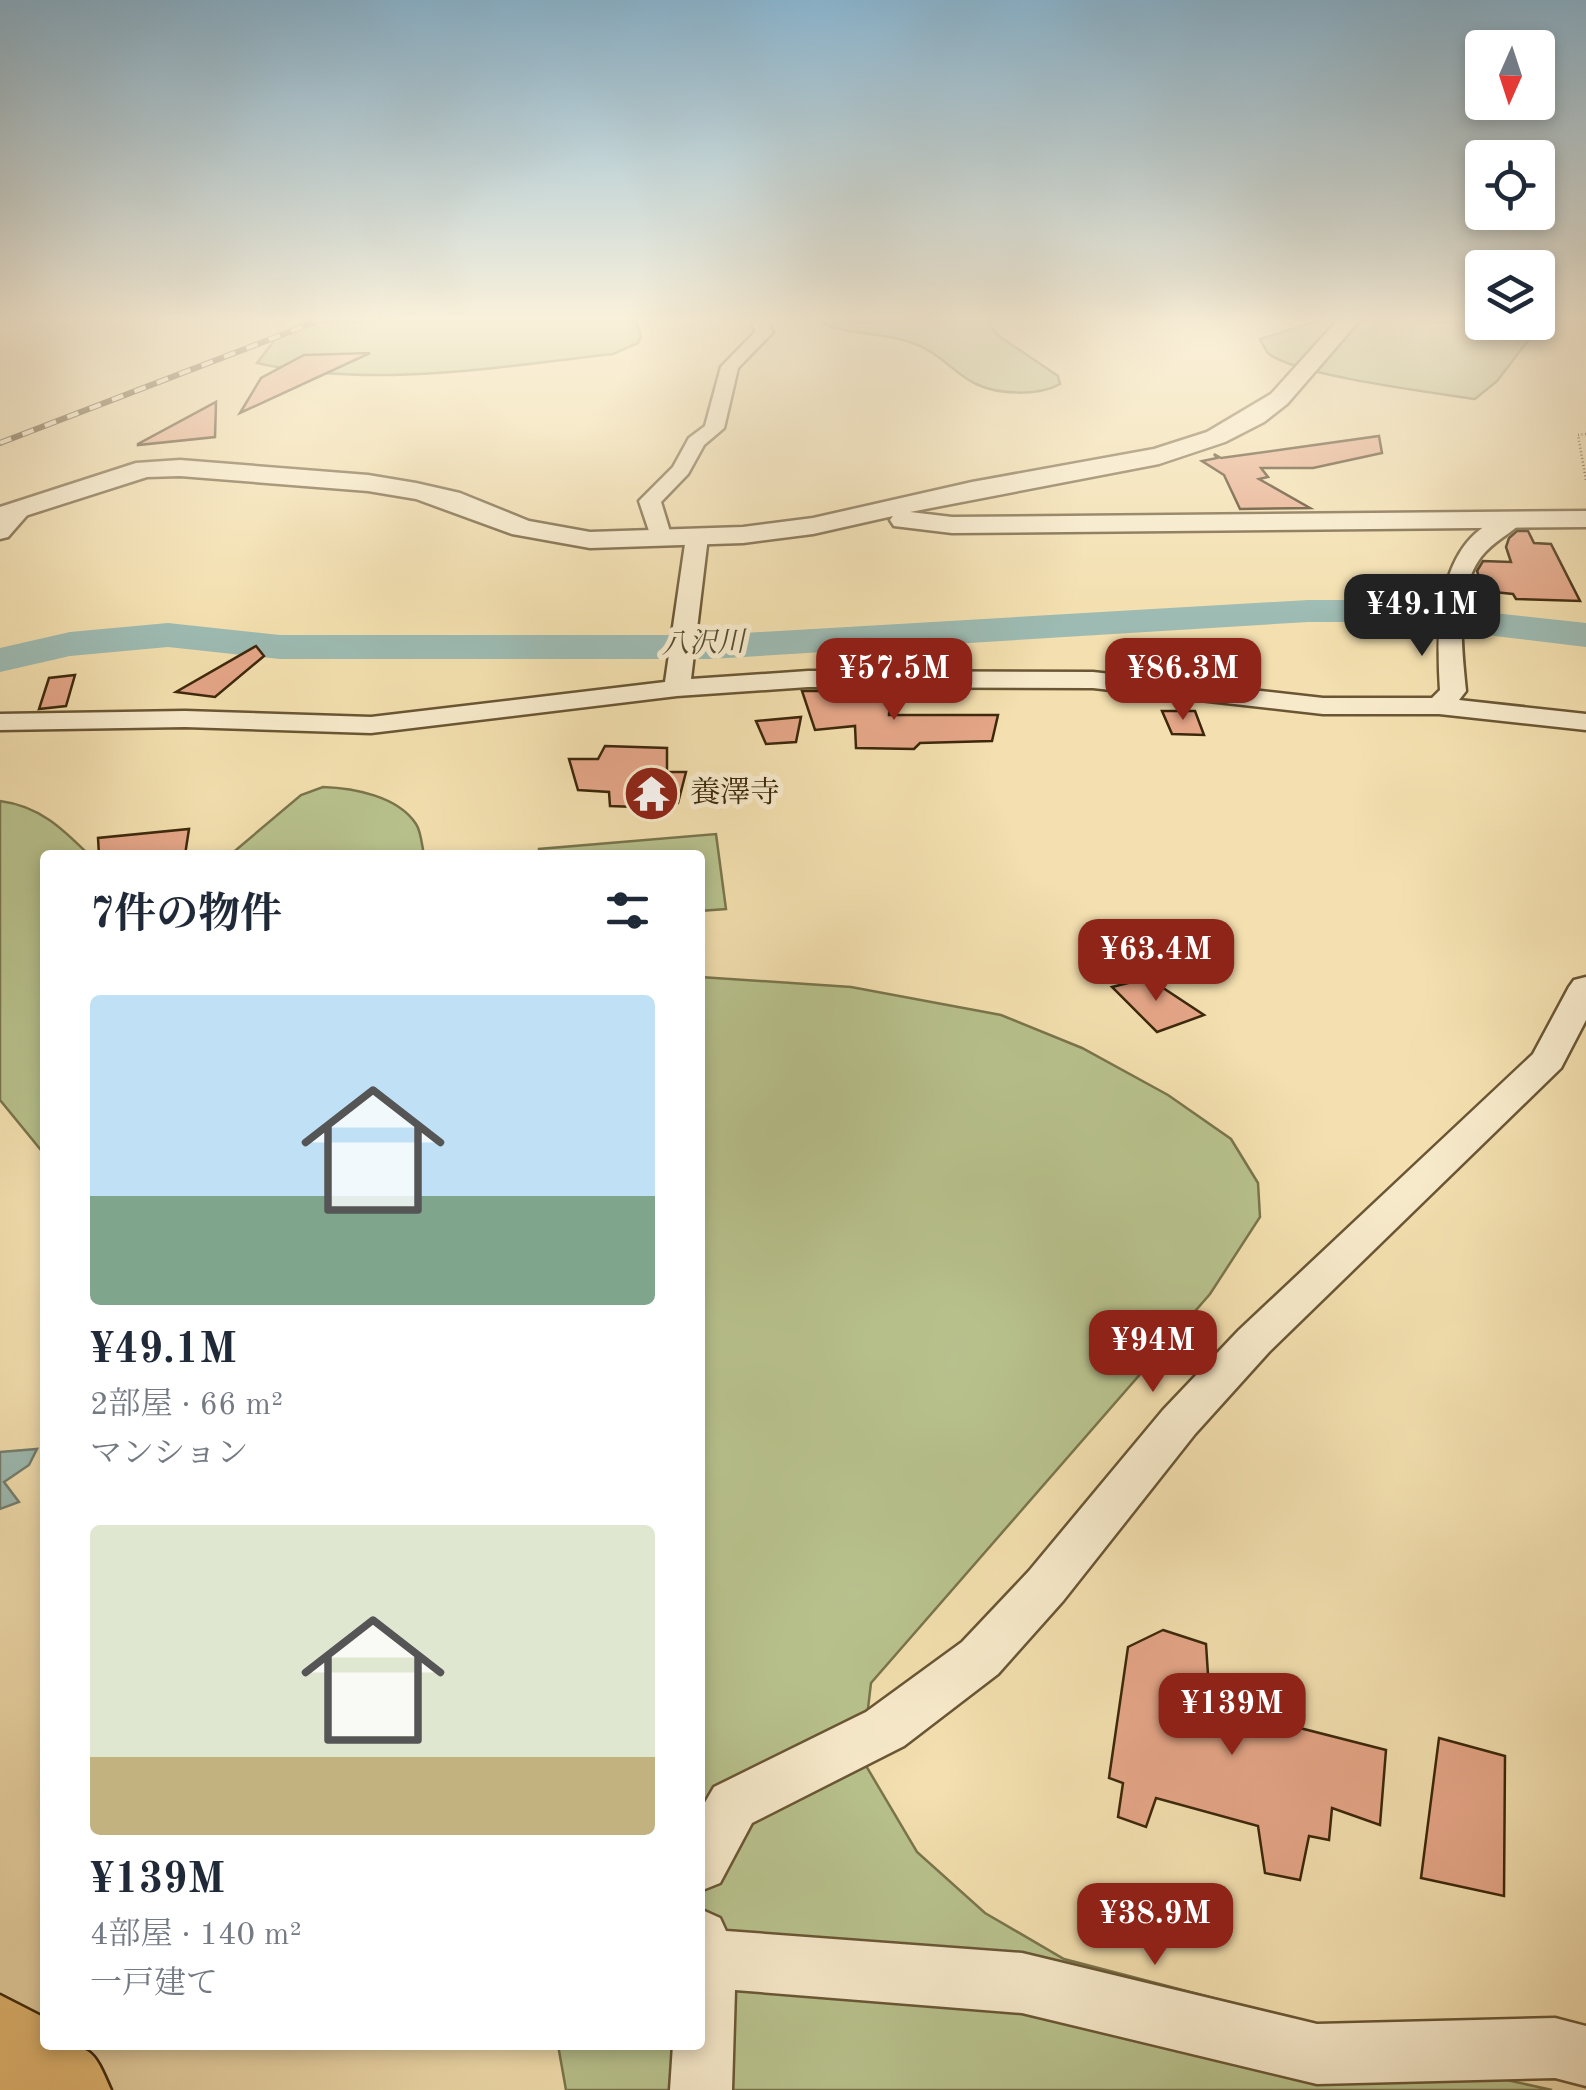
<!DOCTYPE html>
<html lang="ja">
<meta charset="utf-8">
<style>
:root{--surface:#fff;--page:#f6f6f7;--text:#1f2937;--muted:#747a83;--accent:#8f2418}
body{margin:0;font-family:"Old Standard TT","Noto Serif JP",serif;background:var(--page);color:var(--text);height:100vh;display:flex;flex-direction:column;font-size:38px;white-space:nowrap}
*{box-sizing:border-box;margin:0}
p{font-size:32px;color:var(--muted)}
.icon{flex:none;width:55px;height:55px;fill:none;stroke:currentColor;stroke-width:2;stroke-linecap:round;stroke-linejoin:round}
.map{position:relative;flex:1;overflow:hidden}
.details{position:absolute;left:40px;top:850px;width:665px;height:1200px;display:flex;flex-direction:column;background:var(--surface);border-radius:10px;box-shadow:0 5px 15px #0003}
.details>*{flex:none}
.needle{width:65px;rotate:183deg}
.tools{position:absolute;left:1465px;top:30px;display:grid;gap:20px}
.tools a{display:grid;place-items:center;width:90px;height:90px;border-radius:10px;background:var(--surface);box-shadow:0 5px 15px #0003;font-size:50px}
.price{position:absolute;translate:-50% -85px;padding:0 22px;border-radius:20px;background:var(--accent);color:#fff;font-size:32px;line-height:65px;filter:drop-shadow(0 2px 5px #0008)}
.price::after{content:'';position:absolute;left:50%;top:60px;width:30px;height:22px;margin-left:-15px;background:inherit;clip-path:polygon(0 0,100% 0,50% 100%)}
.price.on{background:#222;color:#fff}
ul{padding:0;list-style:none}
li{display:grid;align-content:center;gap:20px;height:530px;padding:0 50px}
li span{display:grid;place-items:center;height:310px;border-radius:10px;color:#555}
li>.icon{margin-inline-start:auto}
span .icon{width:180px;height:180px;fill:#fffc;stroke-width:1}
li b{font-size:42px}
h2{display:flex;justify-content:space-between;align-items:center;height:120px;padding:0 50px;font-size:42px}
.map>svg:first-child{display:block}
.green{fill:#b8c28d;stroke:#7a754c;stroke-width:2.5}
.water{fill:#9dbbb3;stroke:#768070;stroke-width:2.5}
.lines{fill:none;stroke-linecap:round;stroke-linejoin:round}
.river{fill:#9dbbb3;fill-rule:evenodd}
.building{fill:#e5a688;stroke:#3c280b;stroke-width:2.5}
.minor-casing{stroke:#6a5634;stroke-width:5}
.tertiary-casing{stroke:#6a5634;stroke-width:5}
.primary-casing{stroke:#3c280b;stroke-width:5}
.path{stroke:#3c280b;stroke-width:2.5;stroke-dasharray:1 2.5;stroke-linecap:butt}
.minor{fill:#f7eacb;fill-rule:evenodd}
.tertiary{fill:#f7eacb;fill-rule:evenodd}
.primary{fill:#eac078;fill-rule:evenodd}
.rail-casing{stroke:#3c280b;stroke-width:6}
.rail{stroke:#f7eacb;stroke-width:4;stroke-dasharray:12;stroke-linecap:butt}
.labels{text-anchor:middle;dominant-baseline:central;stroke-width:10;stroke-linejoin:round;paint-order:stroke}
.far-water-label{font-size:28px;font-style:italic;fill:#544d35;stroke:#f7eacb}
.poi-label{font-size:30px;fill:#3c280b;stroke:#f7eacb;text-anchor:start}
</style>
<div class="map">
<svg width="1586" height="2090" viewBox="0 0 1586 2090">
<rect width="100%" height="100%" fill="#f3dfaf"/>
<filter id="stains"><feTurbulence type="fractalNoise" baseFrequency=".002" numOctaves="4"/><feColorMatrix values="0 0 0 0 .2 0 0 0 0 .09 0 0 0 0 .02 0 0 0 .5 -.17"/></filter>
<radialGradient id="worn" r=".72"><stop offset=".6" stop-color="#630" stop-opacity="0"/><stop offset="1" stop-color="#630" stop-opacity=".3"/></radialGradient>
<!-- green -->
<g class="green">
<path d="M 304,322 L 636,322 L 641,336 L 638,343 L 613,354 C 496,367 373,389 257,363 L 274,341 Z"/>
<path d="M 819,322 L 989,322 L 996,334 L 1058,376 L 1060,384 C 1039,396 999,395 976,384 C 956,375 941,354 918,345 C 887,332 850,336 819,322 Z"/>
<path d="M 1314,322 L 1538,322 L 1540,325 L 1497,381 L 1475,399 C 1436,393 1292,375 1268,353 C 1267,353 1261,340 1260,339 Z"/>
<path d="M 323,787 C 353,788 398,796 416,824 C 421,831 422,846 424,855 L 230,855 L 301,795 Z"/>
<path d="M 0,801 C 39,806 62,828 89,855 L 45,855 L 45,1155 L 0,1100 Z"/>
<polygon points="716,834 726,909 700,911 700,855 539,855 539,849"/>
<polygon points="700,977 851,987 1001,1015 1082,1048 1168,1095 1231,1139 1258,1183 1260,1217 1210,1294 871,1683 862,1759 917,1852 985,1913 1064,1959 1236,2004 1406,2058 1552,2090 566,2090 558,2045 700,2045"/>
</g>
<!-- water -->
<polygon class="water" points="37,1449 29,1465 4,1482 19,1502 0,1509 0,1452"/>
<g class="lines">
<!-- river -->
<polygon class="river" points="1308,600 1376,600 1586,623 1586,647 1376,622 1308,622 710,659 280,659 168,647 70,656 0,672 0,648 70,632 168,623 280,635 710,635"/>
</g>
<!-- building -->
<g class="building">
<polygon points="370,353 240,413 261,378 304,355"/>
<polygon points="216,402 215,437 138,445 138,444"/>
<polygon points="1379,436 1382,453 1313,468 1261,468 1268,477 1259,479 1310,508 1240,509 1224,475 1202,461 1217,458 1214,454 1221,458"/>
<polygon points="1517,531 1528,531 1534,543 1551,544 1580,601 1516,599 1513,594 1484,591 1477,571 1483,561 1511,562 1506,547 1509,538"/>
<polygon points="256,646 264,656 215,697 176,692"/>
<polygon points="75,675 66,706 39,709 49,678"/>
<polygon points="802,691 834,691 835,697 845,696 845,701 890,699 889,715 998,715 992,741 920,743 914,749 856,748 855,726 815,730"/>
<polygon points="1162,711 1195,711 1204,735 1172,734"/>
<polygon points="801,717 796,742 766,744 756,721"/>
<polygon points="605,746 667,748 667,772 686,772 678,803 665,802 664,808 610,806 609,792 578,790 569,759 598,759"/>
<polygon points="189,829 185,855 99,855 98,838"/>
<polygon points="1148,978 1204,1015 1157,1032 1112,987"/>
<polygon points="1163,1630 1206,1644 1210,1705 1386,1750 1380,1825 1332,1808 1329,1840 1309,1836 1300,1880 1265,1873 1258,1826 1156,1798 1146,1827 1118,1817 1123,1783 1109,1778 1128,1647"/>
<polygon points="1439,1738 1505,1756 1504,1896 1421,1878"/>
</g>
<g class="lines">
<defs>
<g id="minor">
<polygon points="751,322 767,322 773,332 738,368 724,428 704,445 688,474 661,502 672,538 661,545 653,543 639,501 673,467 689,438 705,426 721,367 756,331"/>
<polygon points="18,507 29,513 8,537 0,539 0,519"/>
<path d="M 1513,514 L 1524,520 C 1511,534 1493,541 1481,557 C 1454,594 1462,648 1466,691 L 1459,700 L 1586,714 L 1586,730 L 1439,714 L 1323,714 L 1093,688 L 808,687 L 677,696 L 371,733 L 185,727 L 0,730 L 0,714 L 185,711 L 371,717 L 665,682 L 686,537 L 697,530 L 708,537 L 691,679 L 808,671 L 1093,672 L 1323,698 L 1432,698 L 1440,690 C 1436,627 1436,533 1513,514 Z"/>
<polygon points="1586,977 1586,1020 1561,1068 1269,1352 1195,1434 1063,1601 998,1674 904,1746 752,1823 720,1883 700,1891 700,1811 714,1787 866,1712 962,1642 1029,1571 1163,1410 1239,1330 1533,1054 1569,987 1574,980"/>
<polygon points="700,1909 720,1918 726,1931 1022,1953 1317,2024 1555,2018 1586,2026 1586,2086 1555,2078 1317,2084 1022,2013 735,1990 732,2090 670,2090 673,2045 700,2045"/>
</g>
<polygon id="tertiary" points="1336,322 1358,322 1287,404 1264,422 1225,442 1159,464 910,512 952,517 1586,511 1586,527 952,533 894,526 890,520 893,516 813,534 743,543 590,548 512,534 416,499 368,491 180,476 147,477 0,524 0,507 136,463 180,460 368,475 416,483 460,493 529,521 590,532 743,527 813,518 972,482 1154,449 1207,432 1271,394"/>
<path id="primary" d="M 0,1995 L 45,2018 L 45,2045 C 91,2045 93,2048 111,2090 L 0,2090 Z"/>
</defs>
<!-- minor casing -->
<use href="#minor" class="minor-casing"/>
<!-- tertiary casing -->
<use href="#tertiary" class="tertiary-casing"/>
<!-- primary casing -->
<use href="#primary" class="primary-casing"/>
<!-- path -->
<polyline class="path" points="1586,434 1578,435 1586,480"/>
<!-- minor -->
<use href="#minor" class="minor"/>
<!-- tertiary -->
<use href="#tertiary" class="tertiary"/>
<!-- primary -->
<use href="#primary" class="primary"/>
<defs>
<polyline id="rail" points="0,443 315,322"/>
</defs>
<!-- rail casing -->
<use href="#rail" class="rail-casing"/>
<!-- rail -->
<use href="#rail" class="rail"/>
</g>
<!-- sky -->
<linearGradient id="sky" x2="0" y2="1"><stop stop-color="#8ab7d3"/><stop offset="0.52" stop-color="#faf1db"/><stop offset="1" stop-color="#faf1db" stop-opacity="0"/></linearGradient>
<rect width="1586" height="614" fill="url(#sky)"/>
<!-- icons -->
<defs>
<symbol id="temple-disc" viewBox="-11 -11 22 22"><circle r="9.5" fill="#8f2418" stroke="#f7eacb"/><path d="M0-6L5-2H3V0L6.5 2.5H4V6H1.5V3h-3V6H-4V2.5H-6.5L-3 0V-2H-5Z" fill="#fff"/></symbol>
</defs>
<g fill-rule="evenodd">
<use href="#temple-disc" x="620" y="762" width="63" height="63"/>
</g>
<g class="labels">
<!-- far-water labels -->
<g class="far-water-label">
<text transform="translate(703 645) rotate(-2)">八沢川</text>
</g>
<!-- poi labels -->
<g class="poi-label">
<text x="690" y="794">養澤寺</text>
</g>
</g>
<rect width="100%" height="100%" filter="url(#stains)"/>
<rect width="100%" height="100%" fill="url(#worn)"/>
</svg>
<div class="tools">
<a><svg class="needle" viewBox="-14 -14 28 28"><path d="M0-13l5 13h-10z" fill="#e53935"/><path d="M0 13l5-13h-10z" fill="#747a83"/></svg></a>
<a><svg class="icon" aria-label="locate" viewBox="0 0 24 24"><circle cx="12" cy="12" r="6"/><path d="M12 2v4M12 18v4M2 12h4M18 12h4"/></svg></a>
<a><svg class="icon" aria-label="layers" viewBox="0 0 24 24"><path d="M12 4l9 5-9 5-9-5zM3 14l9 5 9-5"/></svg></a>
</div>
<b class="price on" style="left:1422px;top:659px">¥49.1M</b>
<b class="price" style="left:894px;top:723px">¥57.5M</b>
<b class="price" style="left:1183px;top:723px">¥86.3M</b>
<b class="price" style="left:1156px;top:1004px">¥63.4M</b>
<b class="price" style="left:1153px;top:1395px">¥94M</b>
<b class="price" style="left:1232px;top:1758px">¥139M</b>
<b class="price" style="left:1155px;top:1968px">¥38.9M</b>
<section class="details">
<h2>7件の物件<svg class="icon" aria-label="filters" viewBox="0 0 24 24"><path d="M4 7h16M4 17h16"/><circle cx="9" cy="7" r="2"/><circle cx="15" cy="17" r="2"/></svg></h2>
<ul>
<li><span style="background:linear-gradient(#bfe0f5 65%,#7fa58c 0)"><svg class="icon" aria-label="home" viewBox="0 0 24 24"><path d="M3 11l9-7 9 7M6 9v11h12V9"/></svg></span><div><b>¥49.1M</b><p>2部屋 · 66 m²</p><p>マンション</p></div></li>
<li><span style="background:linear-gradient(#dfe7d0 75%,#c2b280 0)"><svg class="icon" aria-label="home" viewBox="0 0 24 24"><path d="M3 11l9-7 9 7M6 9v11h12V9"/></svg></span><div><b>¥139M</b><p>4部屋 · 140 m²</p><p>一戸建て</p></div></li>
</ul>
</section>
</div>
